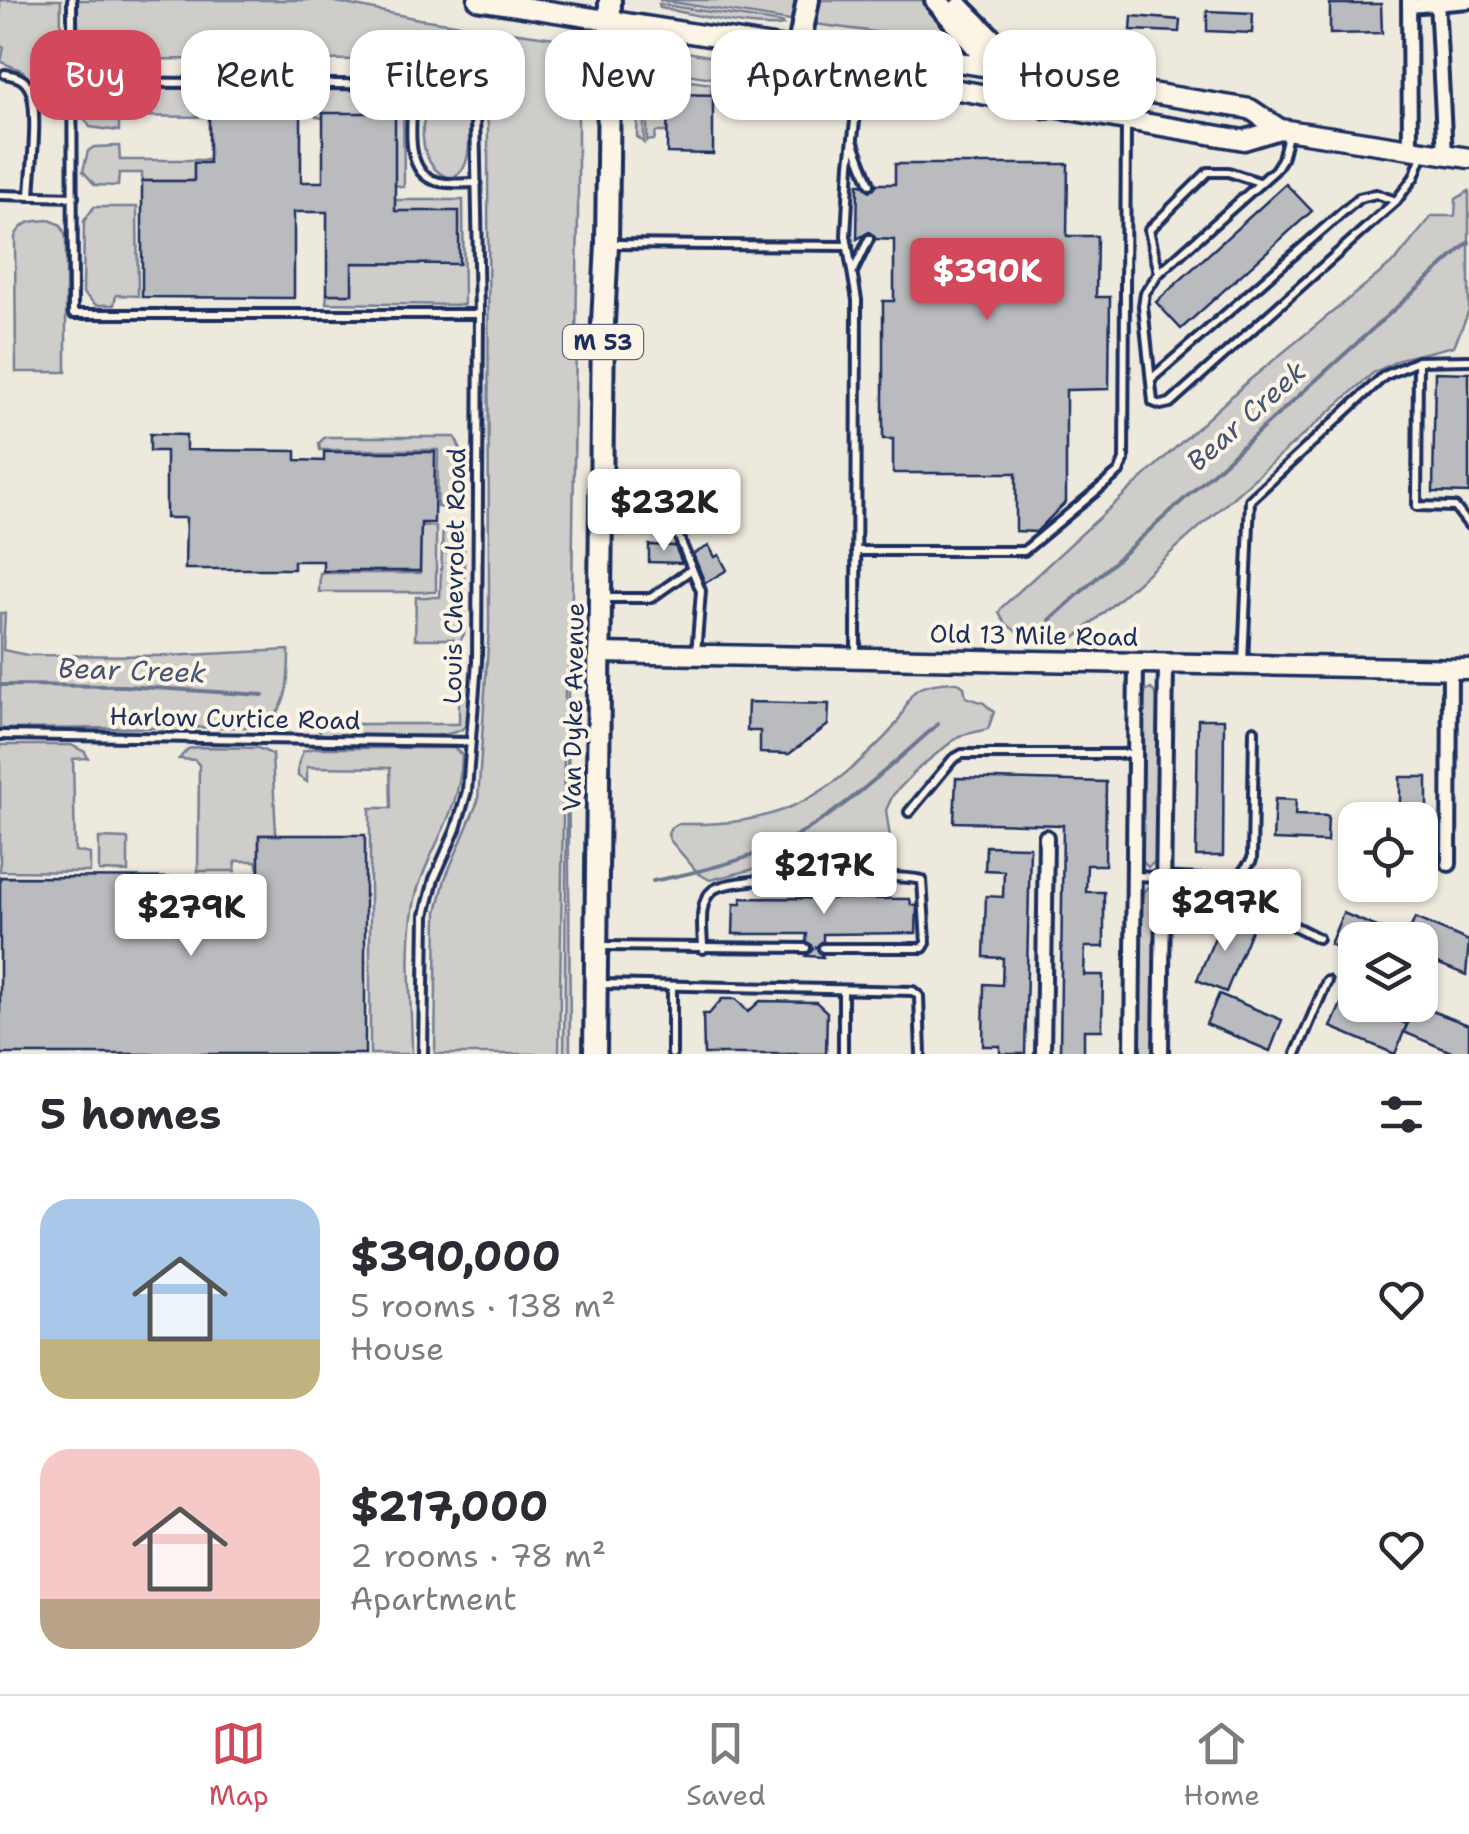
<!DOCTYPE html>
<meta charset="utf-8">
<style>
:root{--surface:#fff;--page:#f7f7f7;--text:#2b2b33;--muted:#7c7c81;--line:#e1e1e2;--accent:#d1495b}
body{margin:0;font-family:"Shantell Sans",sans-serif;background:var(--page);color:var(--text);height:100vh;display:flex;flex-direction:column;font-size:38px;white-space:nowrap}
*{box-sizing:border-box;margin:0}
p{font-size:32px;color:var(--muted)}
.icon{flex:none;width:55px;height:55px;fill:none;stroke:currentColor;stroke-width:2;stroke-linecap:round;stroke-linejoin:round}
.map{position:relative;height:1054px;overflow:hidden}
.sheet{display:flex;flex-direction:column;background:var(--surface);flex:1}
.sheet>*{flex:none}
.guide{position:absolute;left:30px;top:30px;width:1410px;height:90px;display:flex;gap:20px}
.controls{position:absolute;left:1338px;top:802px;display:grid;gap:20px}
.controls a{display:grid;place-items:center;width:100px;height:100px;border-radius:20px;background:var(--surface);box-shadow:0 2px 8px #0004;font-size:50px}
.price{position:absolute;translate:-50% -85px;padding:0 22px;border-radius:10px;background:#fff;color:#222;font-size:32px;line-height:65px;filter:drop-shadow(0 2px 5px #0008)}
.price::after{content:'';position:absolute;left:50%;top:60px;width:30px;height:22px;margin-left:-15px;background:inherit;clip-path:polygon(0 0,100% 0,50% 100%)}
.price.active{background:var(--accent);color:#fff}
ul{padding:0;list-style:none}
li{display:flex;align-items:center;gap:30px;height:250px;padding:0 40px}
li span{display:grid;place-items:center;flex:none;width:280px;height:200px;border-radius:30px;color:#555}
li>.icon{margin-inline-start:auto}
span .icon{width:120px;height:120px;fill:#fffc;stroke-width:1}
li b{font-size:42px}
h2{display:flex;justify-content:space-between;align-items:center;height:120px;padding:0 40px;font-size:42px}
.tag{padding:0 35px;border-radius:30px;background:var(--surface);box-shadow:0 2px 8px #0004;font-size:35px;line-height:90px}
.tag.active{background:var(--accent);color:#fff}
.tab-bar{display:flex;justify-content:space-around;align-items:center;height:140px;border-top:2px solid var(--line);background:var(--surface);font-size:28px;color:var(--muted)}
.tab-bar a{display:grid;justify-items:center;gap:5px}
.tab-bar .active{color:var(--accent)}
.map>svg:first-child{display:block}
.green{fill:#cfcdca;stroke:#757e94;stroke-width:2.5}
.lines{fill:none;stroke-linecap:round;stroke-linejoin:round}
.stream{stroke:#6c778f;stroke-width:4}
.building{fill:#babbbe;stroke:#1b2f5e;stroke-width:2.5}
.lane-casing{stroke:#1b2f5e;stroke-width:14}
.street-casing{stroke:#1b2f5e;stroke-width:20}
.secondary-casing{stroke:#1b2f5e;stroke-width:25}
.primary-casing{stroke:#1b2f5e;stroke-width:28}
.lane{stroke:#fcf5e5;stroke-width:6}
.street{stroke:#fcf5e5;stroke-width:12}
.secondary{stroke:#fcf5e5;stroke-width:18}
.primary{stroke:#fcf5e5;stroke-width:20}
.labels{text-anchor:middle;dominant-baseline:central;stroke-width:8;stroke-linejoin:round;paint-order:stroke}
.shield{fill:#fcf5e5;stroke:#5e6a86;stroke-width:2.5}
.shield-label{font-size:22px;font-weight:bold;fill:#1b2f5e}
.street-label{font-size:25px;fill:#1b2f5e;stroke:#fcf5e5}
.water-label{font-size:28px;font-style:italic;fill:#445376;stroke:#fcf5e5}
</style>
<div class="map">
<svg width="1469" height="1054" viewBox="0 0 1469 1054">
<rect width="100%" height="100%" fill="#eee9dd"/>
<filter id="ink" filterUnits="userSpaceOnUse"><feTurbulence type="fractalNoise" baseFrequency=".01" numOctaves="2"/><feDisplacementMap in="SourceGraphic" scale="20" xChannelSelector="R" yChannelSelector="G"/><feConvolveMatrix kernelMatrix="1 2 1 2 8 2 1 2 1" color-interpolation-filters="sRGB"/></filter>
<g filter="url(#ink)">
<!-- green -->
<g class="green">
<polygon points="0,0 61,0 60,90 34,91 23,71 1,62 4,47 0,46"/>
<path d="M 78,0 L 326,0 L 419,19 L 562,39 L 575,45 L 578,52 L 578,214 L 571,655 L 565,691 L 559,1054 L 435,1054 L 437,912 L 445,879 L 478,801 L 489,629 L 488,125 C 481,68 459,75 410,74 L 408,60 L 105,59 L 104,73 L 81,66 L 77,53 Z"/>
<polygon points="659,0 801,0 797,14 790,21"/>
<polygon points="814,0 922,0 960,43 814,24 810,23"/>
<path d="M 659,4 L 781,23 L 783,25 C 755,31 691,13 660,8 Z"/>
<polygon points="660,47 709,56 714,65 713,78 672,72 672,67 666,67 664,74 648,72 650,51"/>
<polygon points="642,74 644,75 644,143 637,137 638,75"/>
<polygon points="648,75 712,84 711,95 668,94 667,132 656,132 654,140 647,141"/>
<polygon points="207,88 301,90 301,112 210,112 210,117 119,116 119,131 90,127 82,115 89,97 109,90"/>
<polygon points="324,90 392,90 403,101 404,187 395,185 323,118 316,117 317,96"/>
<path d="M 445,96 L 463,100 C 471,111 469,125 469,138 C 470,213 402,167 429,104 Z"/>
<polygon points="119,146 120,160 209,160 209,163 194,163 194,181 142,181 142,173 119,173 118,186 95,185 83,171 88,151 94,147"/>
<path d="M 1469,191 L 1469,311 L 1454,346 L 1403,358 L 1373,373 L 1076,637 C 1049,642 1012,640 999,613 L 1002,607 L 1247,382 L 1396,260 L 1432,216 L 1455,216 L 1456,199 Z"/>
<polygon points="395,200 463,200 464,305 326,303 327,294 352,294 352,263 459,263 395,211"/>
<polygon points="94,207 137,207 138,296 116,295 114,305 96,305 83,293 84,221"/>
<path d="M 50,220 L 61,225 L 66,237 L 66,372 L 16,372 L 15,237 C 22,220 34,221 50,220 Z"/>
<polygon points="325,437 455,437 463,455 464,511 437,507 438,450 320,450 319,443"/>
<polygon points="420,525 436,527 436,592 319,592 320,573 420,573"/>
<polygon points="443,526 464,527 464,634 457,647 454,647 453,639 415,639 416,597 440,597"/>
<path d="M 0,613 L 5,613 L 3,650 L 27,655 L 167,656 L 289,650 C 289,679 289,721 254,727 L 0,729 Z"/>
<path d="M 459,672 C 471,679 470,687 470,699 C 470,710 471,722 462,729 C 446,741 353,737 328,737 L 322,736 L 316,724 L 459,724 Z"/>
<path d="M 957,682 L 964,687 L 966,697 L 984,703 L 994,712 L 988,729 L 959,736 L 920,767 L 893,795 L 886,810 L 890,838 L 887,845 L 879,849 L 834,851 L 811,865 L 767,866 L 710,880 L 699,874 L 670,840 L 668,834 L 671,828 L 678,824 C 772,826 819,804 885,737 C 920,702 893,684 957,682 Z"/>
<polygon points="1151,689 1158,696 1156,861 1148,867 1142,861 1144,699 1145,692"/>
<polygon points="568,691 570,1054 564,1054"/>
<polygon points="0,745 71,745 85,752 88,758 73,759 75,851 90,854 90,872 0,871"/>
<polygon points="197,747 258,748 272,754 276,835 259,835 259,872 256,861 236,861 235,871 198,871 199,765 195,760 179,759 188,749"/>
<path d="M 315,748 L 454,748 L 462,755 C 460,812 436,836 419,885 C 403,933 412,1003 412,1054 L 370,1054 L 370,808 L 391,808 L 390,768 L 307,767 L 307,782 L 298,776 L 298,765 L 303,751 Z"/>
<polygon points="99,838 128,839 128,872 99,871"/>
<polygon points="1148,887 1155,893 1153,1054 1139,1054 1142,893"/>
</g>
<g class="lines">
<!-- stream -->
<g class="stream">
<polyline points="1050,620 1469,242"/>
<polyline points="0,685 124,686 263,695"/>
<path d="M 653,881 C 694,873 733,864 772,848 C 832,822 889,767 938,724"/>
</g>
</g>
<!-- building -->
<g class="building">
<polygon points="1330,4 1381,4 1382,33 1330,34"/>
<polygon points="1207,11 1253,13 1252,33 1207,31"/>
<polygon points="1132,16 1180,20 1179,32 1131,30"/>
<polygon points="668,94 713,95 713,154 667,153"/>
<polygon points="209,112 301,112 301,182 323,182 323,113 395,113 395,211 459,211 459,264 352,263 352,294 327,294 327,212 294,212 294,298 142,297 142,181 194,181 194,163 209,163"/>
<polygon points="895,164 1068,164 1067,236 1097,236 1096,297 1110,297 1109,389 1066,390 1066,502 1036,532 1016,531 1016,473 893,473 893,439 883,439 883,301 894,301 894,240 876,239 869,232 857,239 858,184 862,184 870,191 877,184 895,184"/>
<polygon points="1286,184 1312,211 1181,329 1156,302"/>
<polygon points="1435,372 1469,373 1469,493 1433,492"/>
<polygon points="150,434 186,435 186,450 296,451 296,460 324,461 324,452 435,452 434,523 421,523 420,571 323,571 323,561 294,561 294,569 185,569 186,518 166,518 166,451 150,451"/>
<polygon points="649,545 675,546 682,563 649,562"/>
<polygon points="709,546 715,557 719,555 727,570 705,583 693,554"/>
<polygon points="748,702 829,704 828,725 789,754 760,753 760,731 747,731"/>
<polygon points="1198,719 1224,719 1223,856 1196,856"/>
<rect x="1400" y="777" width="27" height="43"/>
<polygon points="956,778 1106,782 1105,865 1087,865 1086,892 1104,892 1104,947 1085,947 1084,975 1103,975 1102,1030 1084,1030 1084,1054 1060,1054 1063,825 954,822"/>
<polygon points="1275,799 1296,800 1295,815 1328,816 1327,842 1273,840"/>
<polygon points="259,835 365,835 365,1054 0,1054 0,877 259,878"/>
<polygon points="986,846 1030,847 1025,1054 1000,1054 1000,1046 983,1046 984,984 1002,985 1003,958 984,957 986,896 1003,897 1004,871 985,870"/>
<polygon points="741,898 910,899 911,905 917,906 916,933 823,934 823,941 816,947 823,957 806,956 813,949 806,941 807,934 733,934 734,904 741,904"/>
<polygon points="1343,913 1406,939 1415,918 1469,941 1466,975 1420,956 1420,940 1355,940 1355,954 1330,944"/>
<polygon points="1224,916 1252,928 1226,992 1197,980"/>
<polygon points="1219,994 1282,1020 1270,1051 1206,1024"/>
<polygon points="1344,997 1355,1005 1407,1024 1395,1054 1331,1027"/>
<polygon points="722,999 736,999 748,1012 760,1001 816,1002 827,1012 826,1054 704,1054 703,1014 709,1014"/>
<polygon points="1416,1005 1469,1025 1469,1054 1456,1054 1404,1032"/>
</g>
<g class="lines">
<defs>
<g id="lane">
<polyline points="72,0 73,314 479,314"/>
<path d="M 5,74 C 16,76 25,78 30,90 C 39,110 31,172 30,196"/>
<polyline points="75,82 453,85 468,93 475,111 479,314 477,662 467,791 456,829 434,879 425,915 423,1054"/>
<path d="M 414,85 C 413,114 401,172 436,181 C 449,185 464,183 477,183"/>
<polyline points="1289,131 1282,159 1275,170 1159,273 1145,293 1143,306 1153,402 1161,405 1170,403 1396,201 1414,177 1423,153"/>
<polyline points="854,143 870,184"/>
<polyline points="0,195 74,197"/>
<polyline points="609,244 848,246"/>
<polyline points="854,270 869,239"/>
<polyline points="1159,273 1149,230 1208,172 1228,172 1259,182"/>
<polyline points="1418,361 1417,506 1455,507 1469,525"/>
<polyline points="1151,379 1359,198 1376,194 1396,201"/>
<polyline points="602,528 676,530 701,591 696,654"/>
<polyline points="856,551 1024,551 1119,472 1124,460 1126,122"/>
<polyline points="605,598 651,598 692,569"/>
<polyline points="856,657 857,300 846,236 850,164 862,61"/>
<polyline points="1243,663 1250,500 1384,376 1418,361 1469,360"/>
<polyline points="0,735 469,742"/>
<polyline points="909,812 953,759 962,754 1134,754"/>
<polyline points="1135,876 1201,879 1318,938"/>
<polyline points="1226,892 1252,860 1254,730"/>
<polyline points="602,946 806,948"/>
<path d="M 703,949 C 703,931 697,902 713,890 C 733,875 895,873 922,880 L 926,943 L 923,948 L 823,948"/>
<polyline points="602,984 913,991 919,996 921,1054"/>
<polyline points="672,987 672,1054"/>
<polyline points="843,990 843,1054"/>
<polyline points="1296,1054 1327,981"/>
</g>
<g id="street">
<polyline points="1409,0 1410,150"/>
<polyline points="1437,0 1445,155"/>
<polyline points="1409,6 1469,1"/>
<polyline points="1449,864 1450,668"/>
<polyline points="1043,1054 1046,837"/>
<polyline points="1132,1054 1136,662"/>
<polyline points="1161,1054 1166,663"/>
</g>
<g id="secondary">
<polyline points="478,0 862,60 908,54 1250,109 1280,129 1469,158"/>
<polyline points="862,60 903,80 1126,120 1244,140 1280,129"/>
<polyline points="598,653 1469,669"/>
</g>
<g id="primary">
<polyline points="936,0 1006,80 1047,107"/>
<polyline points="960,8 995,43 1044,75"/>
<polyline points="798,50 808,0"/>
<polyline points="595,1054 603,323 607,244 610,0"/>
</g>
</defs>
<!-- lane casing -->
<use href="#lane" class="lane-casing"/>
<!-- street casing -->
<use href="#street" class="street-casing"/>
<!-- secondary casing -->
<use href="#secondary" class="secondary-casing"/>
<!-- primary casing -->
<use href="#primary" class="primary-casing"/>
<!-- lane -->
<use href="#lane" class="lane"/>
<!-- street -->
<use href="#street" class="street"/>
<!-- secondary -->
<use href="#secondary" class="secondary"/>
<!-- primary -->
<use href="#primary" class="primary"/>
</g>
</g>
<g class="labels">
<!-- shield labels -->
<rect class="shield" x="563" y="325" width="80" height="34" rx="8"/>
<g class="shield-label">
<text x="603" y="342">M 53</text>
</g>
<!-- street labels -->
<g class="street-label">
<text transform="translate(454 576) rotate(-89)">Louis Chevrolet Road</text>
<text transform="translate(1034 635) rotate(1)">Old 13 Mile Road</text>
<text transform="translate(573 707) rotate(-89)">Van Dyke Avenue</text>
<text transform="translate(235 718) rotate(1)">Harlow Curtice Road</text>
</g>
<!-- water labels -->
<g class="water-label">
<text transform="translate(1246 416) rotate(-42)">Bear Creek</text>
<text transform="translate(132 670) rotate(2)">Bear Creek</text>
</g>
</g>
</svg>
<div class="controls">
<a><svg class="icon" aria-label="locate" viewBox="0 0 24 24"><circle cx="12" cy="12" r="6"/><path d="M12 2v4M12 18v4M2 12h4M18 12h4"/></svg></a>
<a><svg class="icon" aria-label="layers" viewBox="0 0 24 24"><path d="M12 4l9 5-9 5-9-5zM3 14l9 5 9-5"/></svg></a>
</div>
<b class="price active" style="left:987px;top:323px">$390K</b>
<b class="price" style="left:664px;top:554px">$232K</b>
<b class="price" style="left:824px;top:917px">$217K</b>
<b class="price" style="left:1225px;top:954px">$297K</b>
<b class="price" style="left:191px;top:959px">$279K</b>
<div class="guide">
<a class="tag active">Buy</a>
<a class="tag">Rent</a>
<a class="tag">Filters</a>
<a class="tag">New</a>
<a class="tag">Apartment</a>
<a class="tag">House</a>
</div>
</div>
<section class="sheet">
<h2>5 homes<svg class="icon" aria-label="filters" viewBox="0 0 24 24"><path d="M4 7h16M4 17h16"/><circle cx="9" cy="7" r="2"/><circle cx="15" cy="17" r="2"/></svg></h2>
<ul>
<li><span style="background:linear-gradient(#a9c7e8 70%,#c2b280 0)"><svg class="icon" aria-label="home" viewBox="0 0 24 24"><path d="M3 11l9-7 9 7M6 9v11h12V9"/></svg></span><div><b>$390,000</b><p>5 rooms · 138 m²</p><p>House</p></div><svg class="icon" aria-label="heart" viewBox="0 0 24 24"><path d="M12 20l-8-8c-3-5 5-10 8-4 3-6 11-1 8 4z"/></svg></li>
<li><span style="background:linear-gradient(#f6c9c9 75%,#b9a48a 0)"><svg class="icon" aria-label="home" viewBox="0 0 24 24"><path d="M3 11l9-7 9 7M6 9v11h12V9"/></svg></span><div><b>$217,000</b><p>2 rooms · 78 m²</p><p>Apartment</p></div><svg class="icon" aria-label="heart" viewBox="0 0 24 24"><path d="M12 20l-8-8c-3-5 5-10 8-4 3-6 11-1 8 4z"/></svg></li>
</ul>
</section>
<nav class="tab-bar">
<a class="active"><svg class="icon" aria-label="map" viewBox="0 0 24 24"><path d="M3 6l6-2 6 2 6-2v14l-6 2-6-2-6 2zM9 4v14M15 6v14"/></svg>Map</a>
<a><svg class="icon" aria-label="saved" viewBox="0 0 24 24"><path d="M7 4h10v16l-5-4-5 4z"/></svg>Saved</a>
<a><svg class="icon" aria-label="home" viewBox="0 0 24 24"><path d="M3 11l9-7 9 7M6 9v11h12V9"/></svg>Home</a>
</nav>
